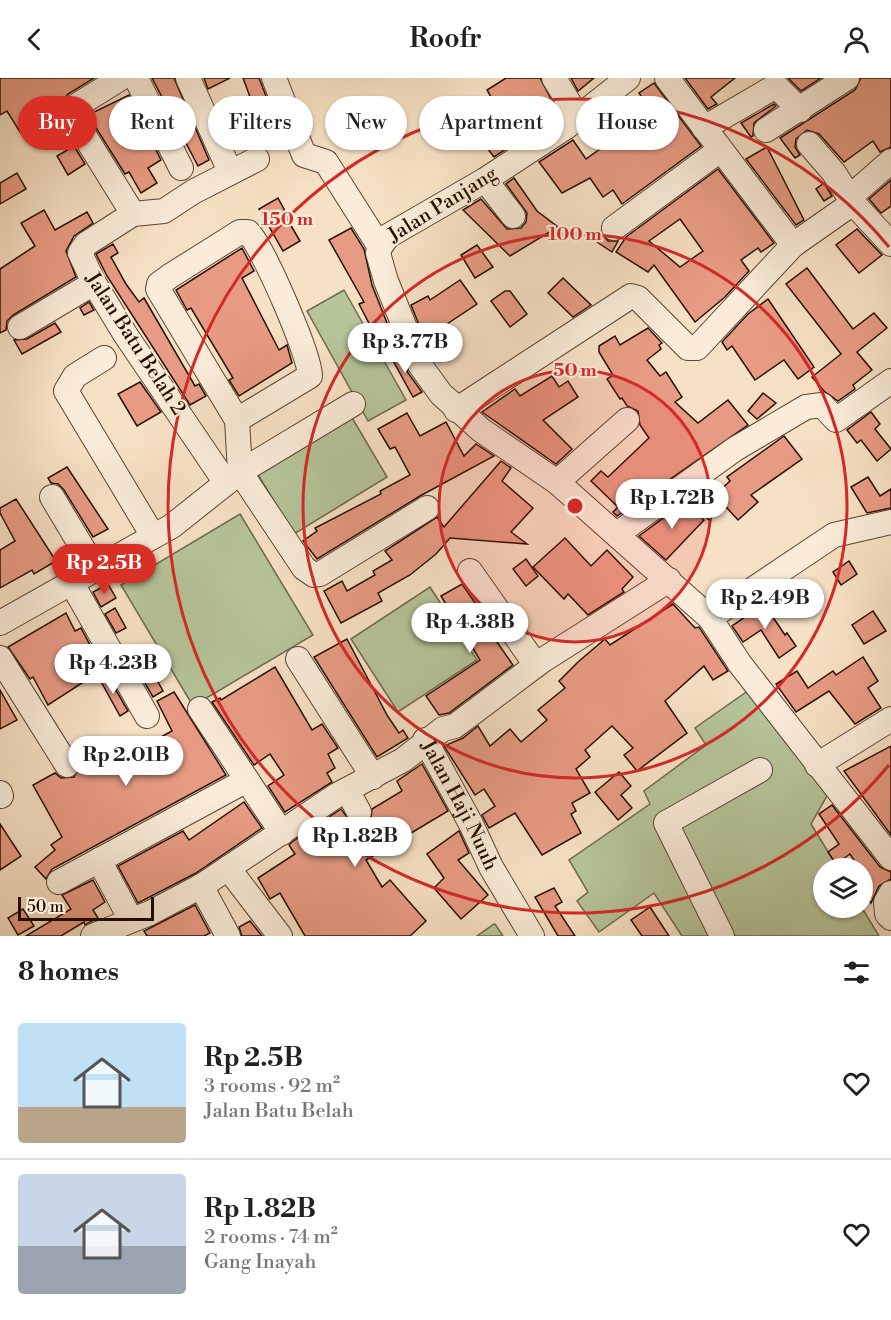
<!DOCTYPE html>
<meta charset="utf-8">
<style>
:root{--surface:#fff;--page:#f2f2f2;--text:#222;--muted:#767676;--line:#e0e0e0;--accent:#d93025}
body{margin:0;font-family:"Libre Bodoni",serif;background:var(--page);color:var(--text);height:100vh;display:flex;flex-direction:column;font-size:22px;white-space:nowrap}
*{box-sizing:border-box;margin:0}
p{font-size:20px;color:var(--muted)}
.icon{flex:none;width:33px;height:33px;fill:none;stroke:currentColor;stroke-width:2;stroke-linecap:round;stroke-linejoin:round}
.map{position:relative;height:858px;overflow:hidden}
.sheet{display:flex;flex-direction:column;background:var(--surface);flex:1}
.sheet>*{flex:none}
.top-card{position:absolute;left:18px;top:18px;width:855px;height:54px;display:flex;gap:12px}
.fabs{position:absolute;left:813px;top:780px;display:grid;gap:12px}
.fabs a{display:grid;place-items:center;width:60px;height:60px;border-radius:50%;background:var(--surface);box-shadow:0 2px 4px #0004;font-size:30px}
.scale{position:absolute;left:18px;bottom:15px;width:136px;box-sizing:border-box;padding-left:6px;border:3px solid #260f01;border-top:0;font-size:16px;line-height:21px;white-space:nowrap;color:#260f01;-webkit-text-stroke:4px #faecd9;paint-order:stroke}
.price{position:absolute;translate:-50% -51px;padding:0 14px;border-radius:21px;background:#fff;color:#222;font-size:20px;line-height:39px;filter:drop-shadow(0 2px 3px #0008)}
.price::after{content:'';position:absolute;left:50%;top:36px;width:18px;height:14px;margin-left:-9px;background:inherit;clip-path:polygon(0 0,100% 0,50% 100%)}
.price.selected{background:var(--accent);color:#fff}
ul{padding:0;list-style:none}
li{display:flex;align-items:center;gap:18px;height:150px;padding:0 18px}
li+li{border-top:2px solid var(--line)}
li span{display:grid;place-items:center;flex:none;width:168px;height:120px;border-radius:6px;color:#555}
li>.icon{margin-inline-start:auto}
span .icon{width:72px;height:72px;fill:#fffc;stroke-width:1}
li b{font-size:26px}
h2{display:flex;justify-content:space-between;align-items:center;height:72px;padding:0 18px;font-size:26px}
.chip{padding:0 21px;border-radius:27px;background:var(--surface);box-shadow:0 2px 4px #0004;font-size:21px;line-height:54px}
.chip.selected{background:var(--accent);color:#fff}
header{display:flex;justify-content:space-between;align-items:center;height:78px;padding:0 18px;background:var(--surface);font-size:27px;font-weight:600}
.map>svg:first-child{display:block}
.green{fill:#b6c499;stroke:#6e6a4d;stroke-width:1.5}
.building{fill:#e89b84;stroke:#260f01;stroke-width:1.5;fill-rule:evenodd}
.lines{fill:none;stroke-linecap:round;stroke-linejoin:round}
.minor-casing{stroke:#5a4432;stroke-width:26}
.minor{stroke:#faecd9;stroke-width:24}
.ring{fill:none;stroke:#d62828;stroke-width:3}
.labels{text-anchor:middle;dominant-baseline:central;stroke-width:4.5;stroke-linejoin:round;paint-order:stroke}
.street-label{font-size:20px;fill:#260f01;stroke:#faecd9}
.centre{fill:#d62828;stroke:#faecd9;stroke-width:3}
.ring-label{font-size:18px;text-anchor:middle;font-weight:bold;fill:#d62828;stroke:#faecd9;stroke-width:4.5;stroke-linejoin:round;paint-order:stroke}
</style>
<header><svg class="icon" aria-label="back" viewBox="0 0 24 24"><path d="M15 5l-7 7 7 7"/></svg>Roofr<svg class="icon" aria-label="person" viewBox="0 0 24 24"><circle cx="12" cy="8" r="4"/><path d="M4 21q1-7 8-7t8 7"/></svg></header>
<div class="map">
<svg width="891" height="858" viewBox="0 0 891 858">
<rect width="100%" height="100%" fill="#f7e1c4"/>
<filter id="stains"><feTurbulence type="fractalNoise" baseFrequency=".00333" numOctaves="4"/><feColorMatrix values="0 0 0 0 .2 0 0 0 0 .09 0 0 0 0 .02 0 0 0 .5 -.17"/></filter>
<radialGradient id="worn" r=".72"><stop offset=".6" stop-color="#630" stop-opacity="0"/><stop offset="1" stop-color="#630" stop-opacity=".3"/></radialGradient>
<!-- green -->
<g class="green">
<polygon points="344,212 406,322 368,343 307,233"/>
<polygon points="351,338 387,399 294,456 257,395"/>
<polygon points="240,436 313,557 193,628 121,507"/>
<polygon points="430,509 477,582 398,634 351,561"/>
<polygon points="752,610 831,711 811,746 838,790 824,790 824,830 862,830 879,858 682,858 654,815 599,854 577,823 588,814 569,782 650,726 644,713 706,667 695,650"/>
<polygon points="495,846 503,858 477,858 494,846"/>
</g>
<!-- building -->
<g class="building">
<polygon points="0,0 94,0 68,16 59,28 41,39 42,42 20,54 7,33 0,37"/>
<polygon points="152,0 174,0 209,82 198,88"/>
<polygon points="204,0 230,0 208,11"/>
<polygon points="243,0 259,0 279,52 235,69 222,41 253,27"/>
<polygon points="506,0 540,0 559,36 494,79 468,45 494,24 487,12"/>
<polygon points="571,0 594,0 578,13"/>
<polygon points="685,0 735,0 711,19 717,26 708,31"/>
<polygon points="788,0 821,0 801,13"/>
<polygon points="861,0 891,0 891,69 880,74 873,63 844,84 819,56 807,52 796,61 795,69 800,77 795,80 780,60 855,12"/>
<polygon points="654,5 701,68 622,126 613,112 603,119 590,100 562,115 539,84 573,62 586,81 611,63 598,44 616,31 631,52 653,36 639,15"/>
<polygon points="129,17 161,82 148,90 157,105 141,115 129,94 125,96 88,37"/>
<polygon points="774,26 776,28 754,45 753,58 751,59 741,45"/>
<polygon points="74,68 85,86 68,97 57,78"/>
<polygon points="767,69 804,142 796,147 746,81"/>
<path d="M 718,91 L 774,165 L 761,174 L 758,170 L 741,182 L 749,193 L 725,219 L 695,244 L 654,187 L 648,194 L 616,174 L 626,159 ZM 680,141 L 703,173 L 680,189 L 649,163 Z"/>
<polygon points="17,95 26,111 0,126 0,105"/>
<polygon points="514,100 537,133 558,149 510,178 463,132 481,121 507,151 521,150 526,144 527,135 506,106"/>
<polygon points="891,102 891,128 881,135 869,121"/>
<polygon points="824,105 832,118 824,123 816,111"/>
<polygon points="278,120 285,133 283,134 300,163 283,173 259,131"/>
<polygon points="44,132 55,152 87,134 93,145 74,158 66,173 76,199 13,237 7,243 6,252 0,255 0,191 35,168 21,145"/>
<polygon points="351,150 364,171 372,207 387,245 373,253 359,226 364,224 329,162"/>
<polygon points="857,151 882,177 859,195 836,167"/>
<polygon points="600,153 608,163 618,163 612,174 594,162"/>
<polygon points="113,166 118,175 111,179 126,206 139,224 144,220 195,308 199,306 206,318 190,327 107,198 96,176"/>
<polygon points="477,167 493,189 475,200 461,177"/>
<polygon points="242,170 254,193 242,200 279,272 287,267 292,285 239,318 229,302 233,300 191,230 187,232 176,212"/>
<polygon points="807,190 853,251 874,235 887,250 857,274 872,292 853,307 855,311 838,323 824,313 812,299 841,276 786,206"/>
<polygon points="563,200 591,227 573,239 548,215"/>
<polygon points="460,202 477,226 444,248 446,253 426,264 411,227 428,218 430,222"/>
<polygon points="505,213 510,213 527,236 510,249 491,223"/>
<polygon points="768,221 814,289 798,301 784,282 755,302 732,268 727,272 722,264 748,236"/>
<polygon points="89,224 94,232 84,237 80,230"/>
<polygon points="55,245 61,254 22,276 14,262 27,261"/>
<polygon points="648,250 662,265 659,267 661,271 647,282 660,298 666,294 682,319 675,324 688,336 698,345 728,322 748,347 617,438 613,434 618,429 591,403 601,393 608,399 649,360 640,347 638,333 627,328 622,320 620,321 607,301 613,297 599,274 599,268 615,258 620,267"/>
<polygon points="399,273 408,295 422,314 413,319 390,277"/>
<polygon points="552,298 559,309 568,303 578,319 543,342 572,371 556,386 482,334 515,311 520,318"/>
<polygon points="140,304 161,334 137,348 118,316"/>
<polygon points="763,315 776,325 757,341 748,333"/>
<polygon points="871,334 880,346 875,351 891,371 877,383 861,362 857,365 847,352"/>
<polygon points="407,335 420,358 446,344 464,378 476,366 494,378 420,418 317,481 303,463 317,453 315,450 381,416 380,413 410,397 395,369 390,371 378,351"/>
<polygon points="784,358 802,381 751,417 758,424 738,442 715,417 730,403 727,399"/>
<polygon points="501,383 511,390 502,403 533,430 511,454 527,466 450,460 436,476 410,497 378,515 382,523 341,545 324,513 342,503 347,513 375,497 373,493 392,482 385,473 437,439 444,449"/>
<polygon points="67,389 108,451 93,459 64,412 58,406 51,405 48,400"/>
<polygon points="868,399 880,418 891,411 891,430 867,435 851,409"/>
<polygon points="16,421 56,483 34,496 32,492 0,510 0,472 15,463 0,435 0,430"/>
<polygon points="710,421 721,430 709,442 699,433"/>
<polygon points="685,424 704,442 666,482 639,458"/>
<polygon points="565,460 591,488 607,472 633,499 622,511 624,514 588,537 568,516 564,521 533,489"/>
<polygon points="526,481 538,498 526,508 513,491"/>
<polygon points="849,483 857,496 841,507 833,494"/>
<polygon points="108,506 116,520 101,529 93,514"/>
<polygon points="462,506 493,551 490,554 513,587 449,635 439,637 426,618 480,582 441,518"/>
<polygon points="673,526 695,550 699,549 728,593 713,602 704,588 665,623 687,655 637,693 624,677 633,670 612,648 585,672 590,679 576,691 590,715 572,725 576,733 571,736 581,755 542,777 515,735 489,750 482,737 495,728 484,711 475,717 444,668 463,660 478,648 490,668 510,651 521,664 547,642 538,632 565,610 559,603 578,584 605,561 610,567"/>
<polygon points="764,526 785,557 787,555 796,568 779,580 761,552 743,564 732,548"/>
<polygon points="115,530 126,550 116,555 105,536"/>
<polygon points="873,533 886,553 864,566 852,547"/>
<polygon points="66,535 75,553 81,550 91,569 80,575 93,598 48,627 33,599 30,601 8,569"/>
<polygon points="347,561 387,637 399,655 403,652 408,660 377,679 314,579"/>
<polygon points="863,579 878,603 868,610 881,630 855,646 829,613 796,634 776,606 797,593 808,610 833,593 836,597"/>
<polygon points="146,582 163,613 153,619 135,588"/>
<polygon points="275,589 312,652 322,646 338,670 328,676 335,690 327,695 332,704 285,734 268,708 284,697 270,676 254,687 212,624 220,620 221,622"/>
<polygon points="106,595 128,633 120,638 99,600"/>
<polygon points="0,612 17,642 0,651"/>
<polygon points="174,614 226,697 52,791 46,801 35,789 55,772 51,767 62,759 33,707 55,695 61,700 74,699 81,687 78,678 96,668 108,688 172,653 157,623"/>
<polygon points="891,668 891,757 844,693"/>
<polygon points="422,686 448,733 366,782 382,809 390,802 426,843 410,858 305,858 280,815 270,821 258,800 295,776 289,767 292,764 341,731 352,746 366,746 371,741 372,731 402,713 397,703"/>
<polygon points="619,694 631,708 621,717 632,730 618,742 595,714"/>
<polygon points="244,724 262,750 196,795 138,825 118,788 183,753 189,762"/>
<polygon points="832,727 880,789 891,794 891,801 879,808 871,825 862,812 862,790 859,790 850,776 836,786 828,774 839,766 819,736"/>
<polygon points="0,746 21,778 0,792"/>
<polygon points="459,753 469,775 458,782 488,817 461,841 434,810 444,800 427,776"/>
<polygon points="93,802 105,824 93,832 98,840 85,847 84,844 61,858 26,858 71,831 62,817"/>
<polygon points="554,810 562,824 555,828 575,858 558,858 535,819"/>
<polygon points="195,827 210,855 204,858 147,858 144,853"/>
<polygon points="650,829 669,858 642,858 631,842"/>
<polygon points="23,831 34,848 18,857 8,840"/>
<polygon points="250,843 262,858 242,858 239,849"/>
</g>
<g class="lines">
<defs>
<g id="minor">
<polyline points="121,0 76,28 71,36 133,136"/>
<polyline points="136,0 181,90"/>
<polyline points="188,0 227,87"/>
<polyline points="274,0 304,77 326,84 380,169"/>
<polyline points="554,0 577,38"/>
<polyline points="628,0 566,49 485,102 388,158 380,169 378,175 386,203 420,287 441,316 481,352 557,404 710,540 740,586 891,780"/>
<polyline points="667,0 793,167"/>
<polyline points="704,50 776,8 800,32"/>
<polyline points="766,52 847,0"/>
<polyline points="809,66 834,95 853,125"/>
<polyline points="485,102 513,138"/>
<polyline points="850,119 891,83"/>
<polyline points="614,150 720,72"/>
<polyline points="20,249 94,205"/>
<polyline points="104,280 75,298 66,313 153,458"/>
<polyline points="353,326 240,394 304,490 314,497 320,496 427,430"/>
<polyline points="456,332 631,218 638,220 688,270 697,270 793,167 853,125 891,166"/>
<polyline points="557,404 627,342"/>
<polyline points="226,405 125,256 94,205 80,175 86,166 133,136 164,133 193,114 257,81"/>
<polyline points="52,419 95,491"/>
<polyline points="617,456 735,371 806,329 822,327 836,342 891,303"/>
<polyline points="470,493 536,587"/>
<polyline points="71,504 147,638"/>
<polyline points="710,540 834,457 891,444"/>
<path d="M 0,545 L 172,448 L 240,394 L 237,342 L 158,211 L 159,206 L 170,198 L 240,154 L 248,154 C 263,169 310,277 310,298 L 237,342"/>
<polyline points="0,580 67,687"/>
<polyline points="298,581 373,699"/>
<polyline points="200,631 282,755"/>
<path id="s1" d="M 425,662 L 471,746 L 491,789 L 532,858"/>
<polyline points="817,687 891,641"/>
<polyline points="347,712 359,734"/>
<polyline points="0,715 1,718"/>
<polyline points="99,782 131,842"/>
<polyline points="228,790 280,858"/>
<polyline points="59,804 247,702"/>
<polyline points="201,808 228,858"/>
<polyline points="891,815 886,824 887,836 891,840"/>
<polyline points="93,858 150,835 203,807 337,717 403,682 443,651 455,648 543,582 669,502"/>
<polyline points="722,858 666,745 760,692"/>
</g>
</defs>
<!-- minor casing -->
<use href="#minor" class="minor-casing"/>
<!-- minor -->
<use href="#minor" class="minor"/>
</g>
<!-- distance rings -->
<circle cx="575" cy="428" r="136" fill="#d62828" fill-opacity=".12"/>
<g class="ring">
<circle cx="575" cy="428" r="136"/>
<circle cx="575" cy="428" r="272"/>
<path d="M889 687A407 407 0 1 1 889 169"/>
</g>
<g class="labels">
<!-- street labels -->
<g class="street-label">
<text transform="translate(443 127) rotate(-32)">Jalan Panjang</text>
<text transform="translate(135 266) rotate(57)">Jalan Batu Belah 2</text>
<text stroke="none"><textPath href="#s1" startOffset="74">Jalan Haji Nuuh</textPath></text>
</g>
</g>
<circle cx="575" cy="428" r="9" class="centre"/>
<g class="ring-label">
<text x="287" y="147">150 m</text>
<text x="575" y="162">100 m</text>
<text x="575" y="298">50 m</text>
</g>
<rect width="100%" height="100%" filter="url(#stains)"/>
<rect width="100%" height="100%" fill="url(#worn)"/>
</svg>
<div class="fabs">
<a><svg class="icon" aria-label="layers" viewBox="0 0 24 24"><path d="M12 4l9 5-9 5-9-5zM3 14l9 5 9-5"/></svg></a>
</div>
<div class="scale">50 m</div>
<b class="price" style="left:405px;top:296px">Rp 3.77B</b>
<b class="price" style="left:672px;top:452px">Rp 1.72B</b>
<b class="price selected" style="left:104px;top:517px">Rp 2.5B</b>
<b class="price" style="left:765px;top:552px">Rp 2.49B</b>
<b class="price" style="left:470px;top:576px">Rp 4.38B</b>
<b class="price" style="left:113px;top:617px">Rp 4.23B</b>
<b class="price" style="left:126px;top:709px">Rp 2.01B</b>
<b class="price" style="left:355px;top:790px">Rp 1.82B</b>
<div class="top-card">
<a class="chip selected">Buy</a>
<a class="chip">Rent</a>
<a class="chip">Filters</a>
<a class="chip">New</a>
<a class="chip">Apartment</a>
<a class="chip">House</a>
</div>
</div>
<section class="sheet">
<h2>8 homes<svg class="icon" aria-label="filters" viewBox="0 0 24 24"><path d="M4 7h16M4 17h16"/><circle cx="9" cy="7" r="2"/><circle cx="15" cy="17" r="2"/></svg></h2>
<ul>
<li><span style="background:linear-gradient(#bfe0f5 70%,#b9a48a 0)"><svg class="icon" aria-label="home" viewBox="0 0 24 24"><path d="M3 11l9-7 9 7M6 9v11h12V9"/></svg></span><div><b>Rp 2.5B</b><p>3 rooms · 92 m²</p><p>Jalan Batu Belah</p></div><svg class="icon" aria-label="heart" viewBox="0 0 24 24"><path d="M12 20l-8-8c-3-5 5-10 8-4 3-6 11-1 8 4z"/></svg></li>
<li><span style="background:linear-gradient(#c9d6e8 60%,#9aa5b1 0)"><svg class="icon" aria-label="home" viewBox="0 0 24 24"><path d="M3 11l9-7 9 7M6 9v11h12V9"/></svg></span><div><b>Rp 1.82B</b><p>2 rooms · 74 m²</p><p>Gang Inayah</p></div><svg class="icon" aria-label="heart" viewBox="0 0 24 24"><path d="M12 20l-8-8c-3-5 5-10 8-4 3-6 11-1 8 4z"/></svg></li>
</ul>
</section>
